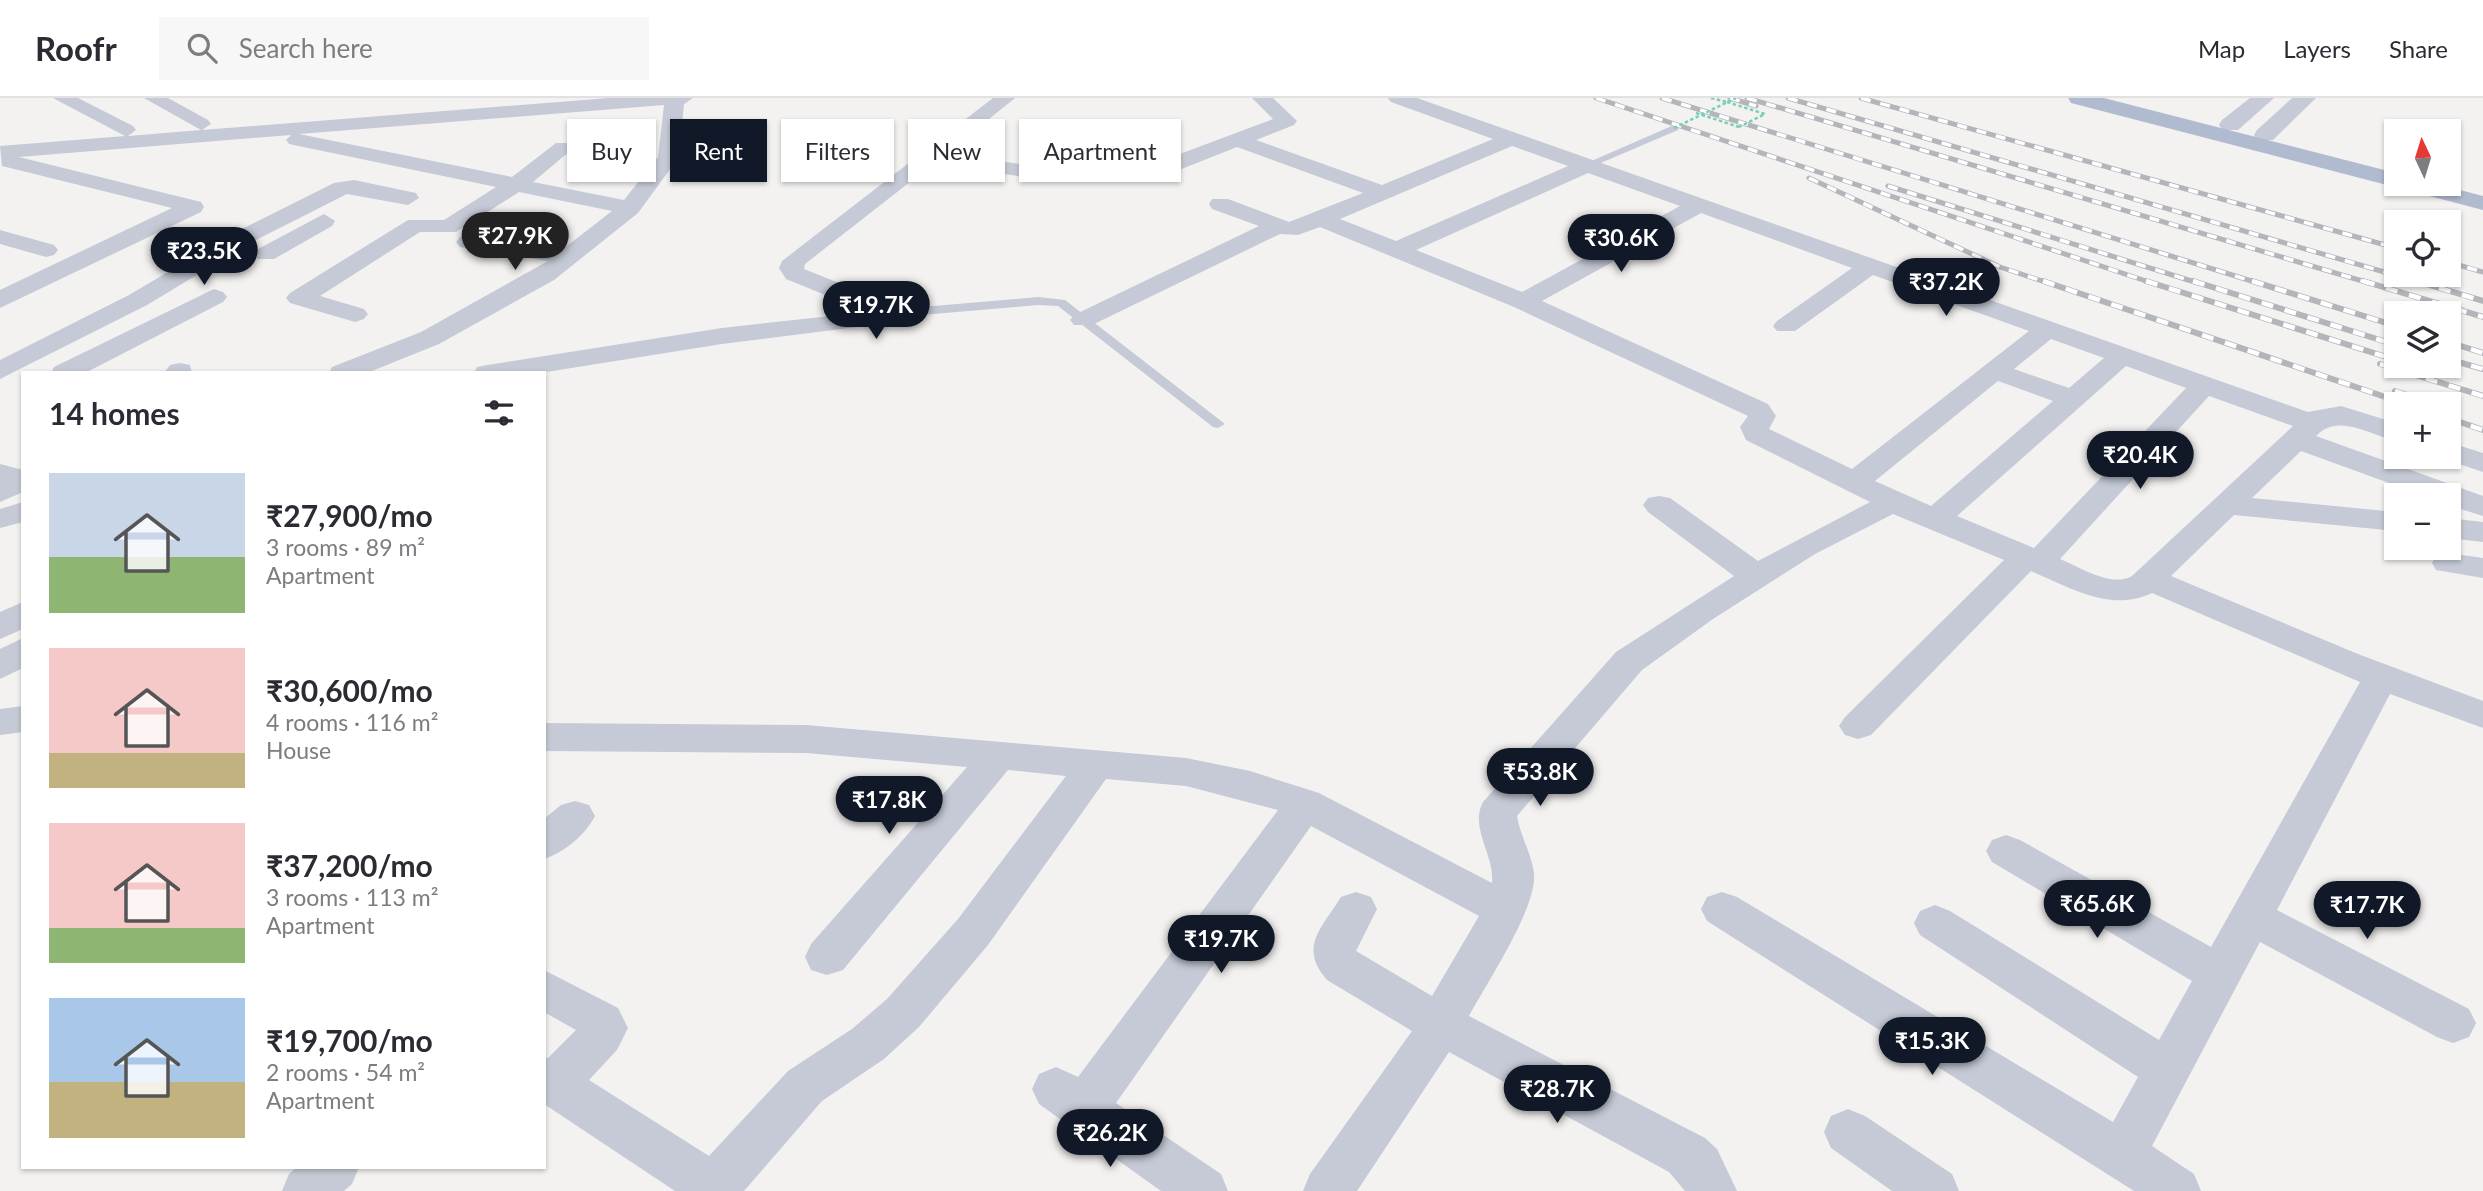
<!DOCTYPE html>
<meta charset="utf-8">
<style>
:root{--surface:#fff;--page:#f7f7f7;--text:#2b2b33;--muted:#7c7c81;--line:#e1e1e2;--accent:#111827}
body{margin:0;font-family:Lato,sans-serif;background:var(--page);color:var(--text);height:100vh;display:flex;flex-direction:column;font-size:26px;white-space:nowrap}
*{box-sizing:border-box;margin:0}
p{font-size:23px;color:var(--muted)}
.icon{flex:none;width:38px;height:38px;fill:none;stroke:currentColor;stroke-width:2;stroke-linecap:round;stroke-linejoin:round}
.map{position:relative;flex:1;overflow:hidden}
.panel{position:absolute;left:21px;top:273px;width:525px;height:798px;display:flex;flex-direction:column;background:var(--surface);border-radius:0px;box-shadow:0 2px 5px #0004}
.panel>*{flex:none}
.guide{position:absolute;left:567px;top:21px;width:665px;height:63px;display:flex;gap:14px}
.needle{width:46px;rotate:356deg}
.fabs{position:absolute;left:2384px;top:21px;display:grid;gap:14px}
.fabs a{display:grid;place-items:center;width:77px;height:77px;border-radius:0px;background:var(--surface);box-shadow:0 2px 5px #0004;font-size:35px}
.price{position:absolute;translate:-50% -60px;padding:0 16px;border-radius:24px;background:var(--accent);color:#fff;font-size:23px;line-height:46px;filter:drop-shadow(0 2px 4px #0008)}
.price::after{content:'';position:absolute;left:50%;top:42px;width:21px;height:16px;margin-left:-10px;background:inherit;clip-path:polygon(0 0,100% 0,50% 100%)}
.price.selected{background:#222;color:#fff}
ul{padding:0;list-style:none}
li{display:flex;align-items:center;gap:21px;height:175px;padding:0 28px}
li span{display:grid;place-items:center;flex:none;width:196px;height:140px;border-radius:0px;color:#555}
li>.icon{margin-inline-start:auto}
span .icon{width:84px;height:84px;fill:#fffc;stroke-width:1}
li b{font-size:30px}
h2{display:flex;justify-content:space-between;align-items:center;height:84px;padding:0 28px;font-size:30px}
.tag{padding:0 24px;border-radius:0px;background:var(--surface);box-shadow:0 2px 5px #0004;font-size:24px;line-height:63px}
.tag.selected{background:var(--accent);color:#fff}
header{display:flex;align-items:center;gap:42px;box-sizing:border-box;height:98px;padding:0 35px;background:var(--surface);border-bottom:2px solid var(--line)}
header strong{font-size:33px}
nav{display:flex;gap:38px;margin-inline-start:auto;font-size:24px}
.search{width:490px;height:63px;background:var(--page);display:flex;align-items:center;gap:18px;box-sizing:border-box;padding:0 24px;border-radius:0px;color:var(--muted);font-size:26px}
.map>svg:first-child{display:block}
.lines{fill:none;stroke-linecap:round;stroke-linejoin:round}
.path{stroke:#77d0b4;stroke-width:2.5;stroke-dasharray:3.5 2.5;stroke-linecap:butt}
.service{fill:#c5cad6;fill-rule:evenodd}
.minor{fill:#c5cad6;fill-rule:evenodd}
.tertiary{fill:#c5cad6;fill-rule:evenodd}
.primary{fill:#b1bbd0;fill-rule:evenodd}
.rail-far1-casing{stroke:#b3b5bb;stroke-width:5}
.rail-casing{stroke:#b3b5bb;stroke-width:6}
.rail-far1{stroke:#fff;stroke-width:3.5;stroke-dasharray:10;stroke-linecap:butt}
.rail{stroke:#fff;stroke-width:4.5;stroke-dasharray:12;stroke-linecap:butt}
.path-bridge{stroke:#77d0b4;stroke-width:2.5;stroke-dasharray:3.5 2.5;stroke-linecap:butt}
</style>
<header>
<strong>Roofr</strong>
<div class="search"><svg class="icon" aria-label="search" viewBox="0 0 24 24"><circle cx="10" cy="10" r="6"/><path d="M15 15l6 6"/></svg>Search here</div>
<nav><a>Map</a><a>Layers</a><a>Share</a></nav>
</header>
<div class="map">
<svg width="2483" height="1093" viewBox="0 0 2483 1093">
<rect width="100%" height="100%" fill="#f3f2f1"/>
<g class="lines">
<!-- path -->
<g class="path">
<polyline points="1711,0 1727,4"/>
<polyline points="1696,15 1739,29"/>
</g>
<!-- service -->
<g class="service">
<polygon points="1674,27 1679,30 1678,32 1589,70 1580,68"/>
<polygon points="1038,199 1065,202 1225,326 1218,330 1213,329 1058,208 1038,207 887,220 881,216 887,212"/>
</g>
<!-- minor -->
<g class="minor">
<path d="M 53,0 L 78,0 L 133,28 L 136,32 L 128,38 L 201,32 L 144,0 L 168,0 L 208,22 L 211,26 L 202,32 L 609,0 L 693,0 L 684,6 L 679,59 L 638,115 L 554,182 L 439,246 L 367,275 L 329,275 L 332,269 L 421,234 L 548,163 L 460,149 L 456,144 L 460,139 L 468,137 L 563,151 L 612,113 L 519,94 L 456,134 L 420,134 L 320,198 L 364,211 L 368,216 L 364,221 L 355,224 L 290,205 L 286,200 L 290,195 L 408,122 L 444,122 L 496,89 L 289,46 L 286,42 L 291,37 L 19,59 L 201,104 L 204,109 L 201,114 L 0,210 L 0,192 L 172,110 L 2,68 L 0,48 L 125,38 ZM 664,7 L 658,59 L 624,102 L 533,84 L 570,53 L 573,49 L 570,45 L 556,45 L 512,79 L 299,36 Z"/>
<polygon points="993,0 1015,0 947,55 1040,69 1051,75 1048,80 1040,81 933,66 805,166 804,171 891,206 900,216 889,225 722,246 540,275 474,275 477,269 487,267 722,230 867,214 786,181 779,170 782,163"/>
<path d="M 1252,0 L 1273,0 L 1297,23 L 1294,27 L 1256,42 L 1382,87 L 1493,41 L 1391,4 L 1388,0 L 1417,0 L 2308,314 L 2341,308 L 2396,325 L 2396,343 C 2367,336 2339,315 2316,338 L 2483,398 L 2483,418 L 2448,407 L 2448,397 L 2422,397 L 2301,353 L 2252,400 L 2396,414 L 2396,433 L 2234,417 L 2171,478 L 2358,556 L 2483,603 L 2483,630 L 2390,596 L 2277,812 L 2469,911 L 2476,925 L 2469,939 L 2453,945 L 2437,939 L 2260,844 L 2152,1048 L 2194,1076 L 2201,1093 L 2134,1093 L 1707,823 L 1701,811 L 1707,799 L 1722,794 L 1737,799 L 2113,1024 L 2138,979 L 1920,837 L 1914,825 L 1920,813 L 1935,807 L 1950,813 L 2159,942 L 2192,883 L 1992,764 L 1986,753 L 1992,742 L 2006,737 L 2020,742 L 2211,849 L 2360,584 L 2152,495 C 2111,515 2069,489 2031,473 L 1871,637 L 1858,641 L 1845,637 L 1839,628 L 1845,619 L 2004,462 L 1893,416 L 1815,456 L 1713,521 L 1642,572 L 1517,718 C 1520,738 1532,756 1534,776 C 1537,810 1486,886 1469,918 L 1705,1040 L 1717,1051 L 1737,1093 L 1685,1093 L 1669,1074 L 1449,954 L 1357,1093 L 1303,1093 L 1310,1076 L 1412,933 L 1327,882 C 1298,849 1322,830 1341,799 L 1356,794 L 1371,799 L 1377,811 L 1356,853 L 1432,898 L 1479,818 L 1311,728 L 1116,1005 L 1221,1076 L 1228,1093 L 1161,1093 L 1039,1006 L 1032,991 L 1039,976 L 1056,969 L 1078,979 L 1278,712 L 1186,688 L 1106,681 L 988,847 L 919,929 L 884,961 L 822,1003 L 744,1093 L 675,1093 L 544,1006 L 544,959 L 548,960 L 576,932 L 544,914 L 544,872 L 618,910 L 628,930 L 617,952 L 589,982 L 709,1058 L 788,973 L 852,931 L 887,901 L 958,821 L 1066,678 L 1008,672 L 843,872 L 827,877 L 811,872 L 805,859 L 811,846 L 967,669 L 806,655 L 544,653 L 544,625 L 806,627 L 1186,660 L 1250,673 L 1319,695 L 1492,785 C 1495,757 1469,730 1483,704 L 1616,554 L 1734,478 L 1648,414 L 1643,407 L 1648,400 L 1659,398 L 1670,400 L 1758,463 L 1870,404 L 1746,342 L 1740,329 L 1748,318 L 1514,209 L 1320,129 L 1298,137 L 1280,136 L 1092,227 L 1074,227 L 1070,222 L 1074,217 L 1259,128 L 1212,111 L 1209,106 L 1212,101 L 1228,101 L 1289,124 L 1363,95 L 1237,49 L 1169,76 L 1153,76 L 1150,71 L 1153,66 L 1273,21 ZM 1512,48 L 1568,68 L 1396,143 L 1340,121 ZM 1588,75 L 1680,108 L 1522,194 L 1416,152 ZM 1701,115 L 1852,170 L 1777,223 L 1773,228 L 1777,233 L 1795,233 L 1873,177 L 2029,233 L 1852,371 L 1769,331 L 1776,318 L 1768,306 L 1542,203 ZM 2051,241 L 2104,260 L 2069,290 L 2014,271 ZM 2126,268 L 2186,290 L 2034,450 L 1957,418 ZM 1998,283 L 2053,303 L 1931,408 L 1875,383 ZM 2209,298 L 2293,328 L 2132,478 C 2111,490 2080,469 2060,461 Z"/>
<polygon points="354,82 416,95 419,100 408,107 347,96 250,145 147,207 0,281 0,262 129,197 234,135 334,85"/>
<polygon points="324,116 335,123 332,128 274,161 258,161 254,156 258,151"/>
<polygon points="0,132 54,147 58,152 54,157 46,159 0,146"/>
<polygon points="214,191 223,194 227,199 223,204 85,275 51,275 54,269"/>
<polygon points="180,265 190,267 192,275 164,275 170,267"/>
<polygon points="2448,344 2483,355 2483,374 2438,359 2448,359"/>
<polygon points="0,366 23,372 23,394 0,404"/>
<polygon points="23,404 23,424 0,430 0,411"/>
<polygon points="2448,420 2483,424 2483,444 2448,440"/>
<polygon points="2448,455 2483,460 2483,480 2436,472 2432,465 2436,458"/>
<polygon points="23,504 23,531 0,541 0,514"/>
<polygon points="23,540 23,570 0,581 0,551"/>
<polygon points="23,608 23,634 0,637 0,611"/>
<path d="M 575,703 L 589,707 L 595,718 C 585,737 565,754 544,761 L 544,721 L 561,707 Z"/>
<polygon points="1848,1011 1865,1018 1952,1076 1959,1093 1892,1093 1831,1050 1824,1034 1831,1018"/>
<polygon points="297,1069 359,1069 352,1086 344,1093 282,1093 289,1076"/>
</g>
<!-- tertiary -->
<g class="tertiary">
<polygon points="2250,0 2274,0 2238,32 2222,32 2219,27 2222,22"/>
<polygon points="2292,0 2316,0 2273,42 2257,42 2254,37 2257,32"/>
</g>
<!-- primary -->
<polygon class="primary" points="2068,0 2104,0 2396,75 2396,86 2437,86 2483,98 2483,112 2071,5"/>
<defs>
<g id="rail-far1">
<polyline points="1596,0 2152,185"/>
<polyline points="1662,0 2258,185"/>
<polyline points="1730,0 1756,8"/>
<polyline points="1747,0 2369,185"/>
<polyline points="1788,0 2422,185"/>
<polyline points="1861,0 2396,150"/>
<polyline points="1809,80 2000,169 2048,185"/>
<polyline points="1888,88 2198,185"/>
<polyline points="2448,164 2483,174"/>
</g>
<g id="rail">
<polyline points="2043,183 2406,306"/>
<polyline points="2146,183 2396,262"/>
<polyline points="2193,183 2396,247"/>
<polyline points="2252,183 2396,228"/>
<polyline points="2363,183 2483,219"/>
<polyline points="2416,183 2483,203"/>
<polyline points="2448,244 2483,255"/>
<polyline points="2448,261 2483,271"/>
<polyline points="2380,266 2483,298"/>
<polyline points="2395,293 2434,306"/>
<polyline points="2448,320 2483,332"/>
</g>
</defs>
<!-- rail-far1 casing -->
<use href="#rail-far1" class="rail-far1-casing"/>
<!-- rail casing -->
<use href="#rail" class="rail-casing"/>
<!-- rail-far1 -->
<use href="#rail-far1" class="rail-far1"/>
<!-- rail -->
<use href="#rail" class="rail"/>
<!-- path-bridge -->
<g class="path-bridge">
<polyline points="1727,4 1765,16 1739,29"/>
<polyline points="1674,30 1736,0"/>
</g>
</g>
</svg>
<div class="fabs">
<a><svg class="needle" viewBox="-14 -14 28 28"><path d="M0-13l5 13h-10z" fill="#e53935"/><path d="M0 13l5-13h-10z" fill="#7c7c81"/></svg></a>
<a><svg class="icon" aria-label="locate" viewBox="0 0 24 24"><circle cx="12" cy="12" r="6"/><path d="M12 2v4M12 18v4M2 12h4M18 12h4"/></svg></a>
<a><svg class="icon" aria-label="layers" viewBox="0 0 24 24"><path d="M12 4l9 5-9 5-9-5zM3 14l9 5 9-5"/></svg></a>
<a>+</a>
<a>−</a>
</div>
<b class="price selected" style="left:515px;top:174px">₹27.9K</b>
<b class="price" style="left:1621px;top:176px">₹30.6K</b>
<b class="price" style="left:204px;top:189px">₹23.5K</b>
<b class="price" style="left:1946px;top:220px">₹37.2K</b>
<b class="price" style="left:876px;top:243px">₹19.7K</b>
<b class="price" style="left:2140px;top:393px">₹20.4K</b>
<b class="price" style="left:1540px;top:710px">₹53.8K</b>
<b class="price" style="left:889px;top:738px">₹17.8K</b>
<b class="price" style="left:2097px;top:842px">₹65.6K</b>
<b class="price" style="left:2367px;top:843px">₹17.7K</b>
<b class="price" style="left:1221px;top:877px">₹19.7K</b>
<b class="price" style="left:1932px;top:979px">₹15.3K</b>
<b class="price" style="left:1557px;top:1027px">₹28.7K</b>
<b class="price" style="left:1110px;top:1071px">₹26.2K</b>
<div class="guide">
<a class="tag">Buy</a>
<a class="tag selected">Rent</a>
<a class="tag">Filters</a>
<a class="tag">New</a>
<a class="tag">Apartment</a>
</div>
<section class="panel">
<h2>14 homes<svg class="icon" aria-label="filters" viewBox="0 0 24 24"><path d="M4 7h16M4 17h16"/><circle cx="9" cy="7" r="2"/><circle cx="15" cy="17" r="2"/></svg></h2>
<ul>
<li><span style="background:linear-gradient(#c9d6e8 60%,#8fb573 0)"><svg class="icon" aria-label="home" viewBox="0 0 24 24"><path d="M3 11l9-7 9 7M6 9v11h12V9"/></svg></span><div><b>₹27,900/mo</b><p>3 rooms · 89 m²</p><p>Apartment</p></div></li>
<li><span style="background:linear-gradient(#f6c9c9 75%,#c2b280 0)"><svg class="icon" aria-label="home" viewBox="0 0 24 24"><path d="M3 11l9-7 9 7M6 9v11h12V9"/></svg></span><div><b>₹30,600/mo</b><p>4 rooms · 116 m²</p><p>House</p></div></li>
<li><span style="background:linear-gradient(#f6c9c9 75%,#8fb573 0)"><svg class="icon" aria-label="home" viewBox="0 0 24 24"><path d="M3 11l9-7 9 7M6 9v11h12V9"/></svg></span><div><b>₹37,200/mo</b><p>3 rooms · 113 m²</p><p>Apartment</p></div></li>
<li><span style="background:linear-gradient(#a9c7e8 60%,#c2b280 0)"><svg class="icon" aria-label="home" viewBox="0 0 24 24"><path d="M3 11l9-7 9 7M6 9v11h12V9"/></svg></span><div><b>₹19,700/mo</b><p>2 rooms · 54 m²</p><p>Apartment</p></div></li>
</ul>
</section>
</div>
